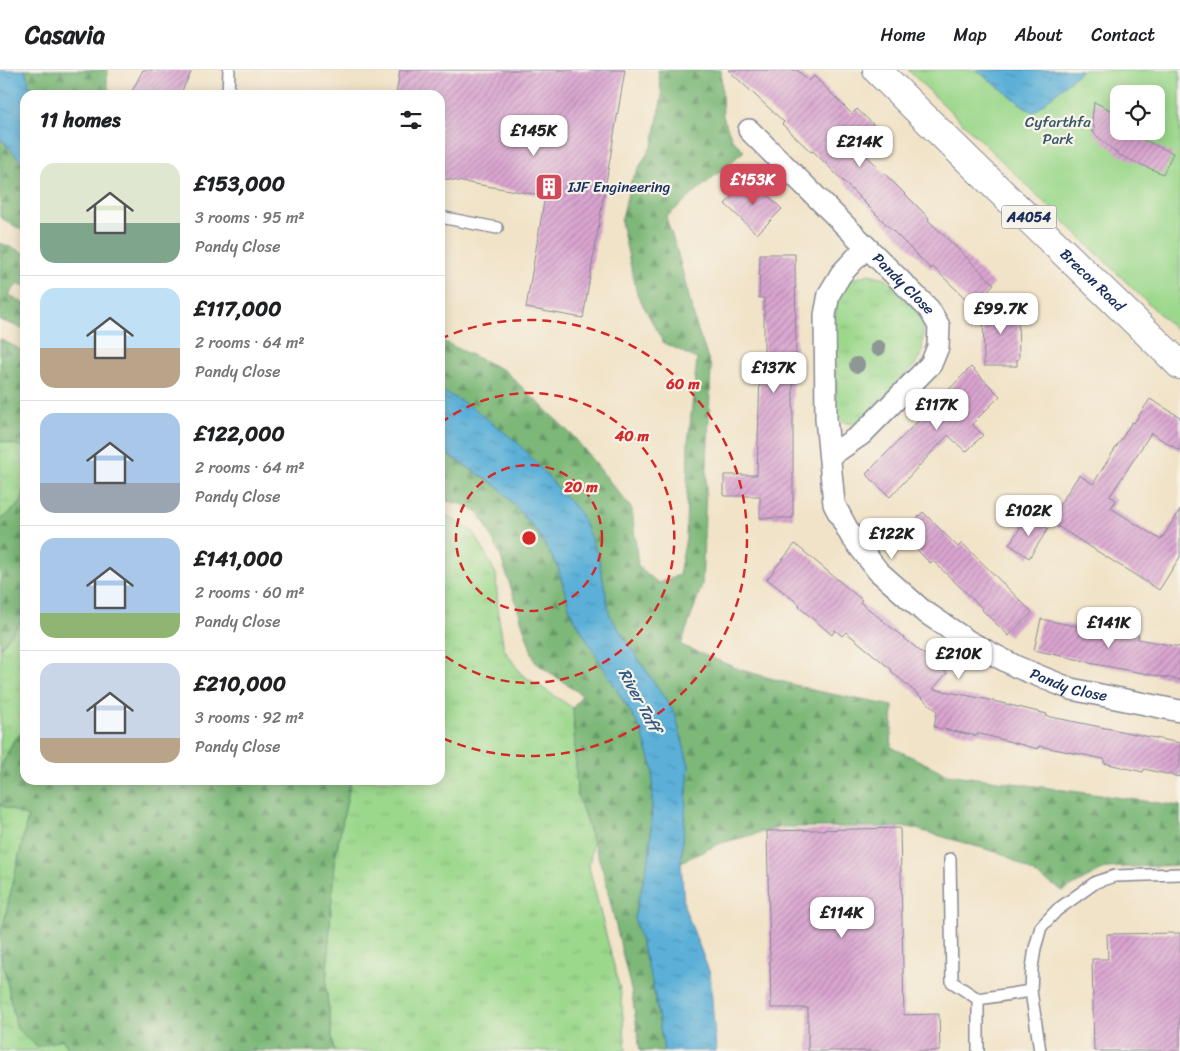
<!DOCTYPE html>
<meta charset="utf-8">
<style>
:root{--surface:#fff;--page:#f6f6f6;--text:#202124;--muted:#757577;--line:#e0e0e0;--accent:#d1495b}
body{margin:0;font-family:Sriracha,sans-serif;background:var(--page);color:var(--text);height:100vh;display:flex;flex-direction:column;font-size:19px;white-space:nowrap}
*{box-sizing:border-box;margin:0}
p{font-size:16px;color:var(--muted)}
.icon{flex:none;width:28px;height:28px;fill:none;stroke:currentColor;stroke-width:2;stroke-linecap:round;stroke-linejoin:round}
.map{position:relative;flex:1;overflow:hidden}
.side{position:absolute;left:20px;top:20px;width:425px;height:695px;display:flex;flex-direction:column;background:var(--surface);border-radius:15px;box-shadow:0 2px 12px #0003}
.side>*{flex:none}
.tools{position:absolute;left:1110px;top:15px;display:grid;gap:10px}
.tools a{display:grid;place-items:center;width:55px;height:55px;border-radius:10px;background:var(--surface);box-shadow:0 2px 12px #0003;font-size:25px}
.price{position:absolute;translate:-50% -42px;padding:0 11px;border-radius:10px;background:#fff;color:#222;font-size:16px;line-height:32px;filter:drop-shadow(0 1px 2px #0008)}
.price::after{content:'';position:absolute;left:50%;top:30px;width:15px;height:11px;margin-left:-8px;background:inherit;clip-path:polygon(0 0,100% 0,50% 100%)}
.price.active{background:var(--accent);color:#fff}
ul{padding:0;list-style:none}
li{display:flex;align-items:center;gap:15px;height:125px;padding:0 20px}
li+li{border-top:1px solid var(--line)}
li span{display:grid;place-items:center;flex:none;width:140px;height:100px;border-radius:15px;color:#555}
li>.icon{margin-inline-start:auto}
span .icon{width:60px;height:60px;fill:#fffc;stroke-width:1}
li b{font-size:21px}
h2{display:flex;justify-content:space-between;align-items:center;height:60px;padding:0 20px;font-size:21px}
header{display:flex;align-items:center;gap:30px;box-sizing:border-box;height:70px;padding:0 25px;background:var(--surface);border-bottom:1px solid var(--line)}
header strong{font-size:24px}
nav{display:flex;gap:28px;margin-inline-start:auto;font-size:18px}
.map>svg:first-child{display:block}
.grass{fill:url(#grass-tufts);stroke:#5c8475}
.forest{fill:url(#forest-firs);stroke:#4c746b}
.park{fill:#9cd88c;stroke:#5c8475;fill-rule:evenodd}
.water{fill:url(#water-ripples);stroke:#3c709b}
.building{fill:url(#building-hatch)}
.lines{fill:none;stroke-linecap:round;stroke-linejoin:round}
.lane-casing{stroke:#868993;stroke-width:14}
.street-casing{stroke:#868993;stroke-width:24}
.primary-casing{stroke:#868993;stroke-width:30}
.lane{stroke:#fff;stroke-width:11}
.street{stroke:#fff;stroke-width:21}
.primary{stroke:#fff;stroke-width:28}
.tree{fill:#8d9794}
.ring{fill:none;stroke:#d62828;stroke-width:2.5;stroke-dasharray:9 6}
.labels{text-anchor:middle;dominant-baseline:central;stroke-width:4.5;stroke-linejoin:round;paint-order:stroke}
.shield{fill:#f7f3e8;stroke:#5d6a87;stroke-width:1}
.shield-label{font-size:14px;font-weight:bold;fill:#1b2f5e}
.park-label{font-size:15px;fill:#3b596a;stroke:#f7f3e8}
.poi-label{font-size:15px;fill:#1b2f5e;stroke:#f7f3e8;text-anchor:start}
.street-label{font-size:15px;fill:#1b2f5e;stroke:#f7f3e8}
.water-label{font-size:16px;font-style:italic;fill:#2e5683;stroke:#f7f3e8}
.centre{fill:#d62828;stroke:#f7f3e8;stroke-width:2.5}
.ring-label{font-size:15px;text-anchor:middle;font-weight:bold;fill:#d62828;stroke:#f7f3e8;stroke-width:4.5;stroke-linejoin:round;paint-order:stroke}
</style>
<header>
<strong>Casavia</strong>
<nav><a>Home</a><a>Map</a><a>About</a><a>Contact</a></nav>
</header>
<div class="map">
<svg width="1180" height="981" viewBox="0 0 1180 981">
<defs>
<pattern id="grass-tufts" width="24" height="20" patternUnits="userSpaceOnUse" patternTransform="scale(1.25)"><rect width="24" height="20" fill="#9cd88c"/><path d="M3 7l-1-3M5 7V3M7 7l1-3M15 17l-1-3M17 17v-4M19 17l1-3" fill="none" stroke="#86ba7b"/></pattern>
<pattern id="forest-firs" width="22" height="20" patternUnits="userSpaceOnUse" patternTransform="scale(1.25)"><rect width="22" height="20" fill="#7db878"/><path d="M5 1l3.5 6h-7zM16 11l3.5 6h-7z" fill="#669666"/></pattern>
<pattern id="water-ripples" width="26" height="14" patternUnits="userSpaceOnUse" patternTransform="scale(1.25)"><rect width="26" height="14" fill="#5cb0d8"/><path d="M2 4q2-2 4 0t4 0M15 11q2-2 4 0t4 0" fill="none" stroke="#4b90b2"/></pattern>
<pattern id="building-hatch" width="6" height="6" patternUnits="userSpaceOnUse" patternTransform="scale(1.25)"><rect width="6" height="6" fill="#daa5d0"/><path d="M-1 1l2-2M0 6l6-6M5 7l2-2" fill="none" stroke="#b087ac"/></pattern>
</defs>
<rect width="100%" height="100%" fill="#f7f3e8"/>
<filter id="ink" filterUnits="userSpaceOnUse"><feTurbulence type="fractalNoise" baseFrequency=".02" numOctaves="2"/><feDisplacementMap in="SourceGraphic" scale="10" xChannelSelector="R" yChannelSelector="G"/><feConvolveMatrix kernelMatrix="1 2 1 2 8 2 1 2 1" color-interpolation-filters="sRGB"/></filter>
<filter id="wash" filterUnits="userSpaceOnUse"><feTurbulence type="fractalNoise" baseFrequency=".0096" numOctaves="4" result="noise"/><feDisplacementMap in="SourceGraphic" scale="20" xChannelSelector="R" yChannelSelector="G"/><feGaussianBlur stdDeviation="1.12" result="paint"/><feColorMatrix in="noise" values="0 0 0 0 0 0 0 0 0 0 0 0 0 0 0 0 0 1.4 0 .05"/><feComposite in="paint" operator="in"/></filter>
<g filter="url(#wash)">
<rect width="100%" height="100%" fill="#f1e3c8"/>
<!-- grass -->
<g class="grass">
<path d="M 869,204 L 886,208 L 916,240 L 923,253 L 923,266 L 922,282 L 915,295 L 862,351 C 851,356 844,354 836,345 L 835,241 L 839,224 L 851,210 Z"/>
<polygon points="0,371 25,377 25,417 21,433 0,451"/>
<polygon points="440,444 446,445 474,462 496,504 498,543 504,579 521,604 573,638 577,723 593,773 589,797 621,924 626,981 334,981 326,918 334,793 351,710 440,710"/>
<polygon points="22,551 25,554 25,659 14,670 0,699 0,578"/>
<polygon points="0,735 28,746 0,869"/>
<polygon points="0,879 17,959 62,969 70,981 0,981"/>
</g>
<!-- forest -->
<g class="forest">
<polygon points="25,0 108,0 107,12 110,25 32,25"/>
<polygon points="658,0 721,0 723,47 732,69 744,81 666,147 677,181 697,258 711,297 702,515 681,575 741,600 816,621 893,636 891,677 947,704 1180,736 1180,795 1106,798 1063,821 1003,784 909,757 782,757 721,773 681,792 689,696 675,644 610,546 598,485 472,337 440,320 440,270 505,301 574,367 632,439 638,496 658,513 679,505 686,468 688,374 697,289 663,272 637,224 621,152 631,111 653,74 662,26"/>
<polygon points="0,68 25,95 25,162 0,147"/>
<polygon points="0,173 25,183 25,216 18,213 9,225 25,234 25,259 0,250"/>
<polygon points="0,269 25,282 25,377 0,371"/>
<polygon points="440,382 450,386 499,417 538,463 558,497 571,543 641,660 653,699 650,784 634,848 653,915 664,981 640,981 632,924 603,801 577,723 573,638 582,625 535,592 500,484 480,444 462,434 440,430"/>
<polygon points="25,417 25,554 22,551 0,578 0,451 21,433"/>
<polygon points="25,659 25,710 351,710 334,793 326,918 334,981 70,981 62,969 38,977 17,959 0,879 0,869 28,747 0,735 0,699 14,670"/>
</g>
<!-- park -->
<path class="park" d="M 908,0 L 1180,0 L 1180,264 ZM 1119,24 L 1156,24 L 1156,61 L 1119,61 Z"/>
<!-- water -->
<g class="water">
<polygon points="0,0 25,0 32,25 25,25 25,95 0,68"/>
<polygon points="976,0 1082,0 1033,43"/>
<polygon points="440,320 472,337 518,373 580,443 598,485 610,546 675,644 689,696 681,792 684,836 710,904 716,981 664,981 653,915 634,848 650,784 653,699 641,660 571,543 558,497 538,463 499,417 450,386 440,382"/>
</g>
<g id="blocks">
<!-- building -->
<g class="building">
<polygon points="143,0 192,0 180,25 130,25"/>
<polygon points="400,0 625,0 583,248 526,238 545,126 440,108 440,25 396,25"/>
<polygon points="728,0 797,0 809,11 814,6 852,44 857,39 877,58 858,77 929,148 928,150 994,214 973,236 933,197 931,199 813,81 811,82 782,54 784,52"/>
<polygon points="1094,32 1119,44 1119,61 1123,61 1173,83 1163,104 1119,85 1091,61 1095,61 1092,50"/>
<polygon points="750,108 782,139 757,164 725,134"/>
<polygon points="760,184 795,184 796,284 793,284 793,448 760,448 760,426 724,426 724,405 757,405 760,303 764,303 764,228 759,228"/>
<polygon points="1013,232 1013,243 1018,243 1019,289 1017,289 1017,296 984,296 983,233"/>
<polygon points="971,297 1000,326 972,354 983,365 966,382 948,365 890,427 866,404"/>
<polygon points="1150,329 1180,347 1180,381 1151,363 1110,426 1116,430 1111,438 1161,470 1180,440 1180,487 1159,520 1049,451 1079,405 1093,414 1132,352 1134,353"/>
<polygon points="923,442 958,477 962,473 1032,542 1009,566 982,540 983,539 933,491 930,493 901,464"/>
<polygon points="1028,446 1048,459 1029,488 1009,474"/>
<polygon points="795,474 862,530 860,532 947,603 933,619 985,629 1047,644 1046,646 1180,673 1180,707 1144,699 1143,702 1104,693 1104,689 1039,676 1038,679 977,663 977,666 934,657 937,641 891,601 892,600 846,562 842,566 835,560 832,565 799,537 800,535 767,509"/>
<polygon points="1041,549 1095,560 1096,557 1139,565 1138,569 1180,577 1180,610 1089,593 1089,592 1034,580"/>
<polygon points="900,758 904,945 939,944 940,981 808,981 808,938 771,938 767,761"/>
<polygon points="1180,863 1180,981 1094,981 1092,889 1108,889 1107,864"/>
</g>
</g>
</g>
<g filter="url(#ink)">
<use href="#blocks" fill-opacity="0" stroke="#868993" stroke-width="1"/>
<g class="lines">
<defs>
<g id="lane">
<polyline points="228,25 229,0"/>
<polyline points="440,147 497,158"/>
<polyline points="950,789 952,912 978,929 978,981"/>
<polyline points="978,929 1031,921"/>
<polyline points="1040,981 1031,921 1032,898 1035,878 1041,857 1057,840 1096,812 1115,806 1180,804"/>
</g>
<g id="street">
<path id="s1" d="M 749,60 L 929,239 L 939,256 L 938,277 L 931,294 L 862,364 L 830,386"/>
<path id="s2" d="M 866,177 L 841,204 L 829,224 L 825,245 L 826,348 L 834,434 L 851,466 L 878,501 L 922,540 L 968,571 L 1017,597 L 1071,619 L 1180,641"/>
</g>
<g id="primary">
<path id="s3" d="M 877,0 C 976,100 1079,196 1180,295"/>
</g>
</defs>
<!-- lane casing -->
<use href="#lane" class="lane-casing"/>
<!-- street casing -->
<use href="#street" class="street-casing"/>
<!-- primary casing -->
<use href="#primary" class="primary-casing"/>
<!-- lane -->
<use href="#lane" class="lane"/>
<!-- street -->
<use href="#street" class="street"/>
<!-- primary -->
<use href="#primary" class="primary"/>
</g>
<!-- trees -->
<g class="tree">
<circle cx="878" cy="278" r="8"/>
<circle cx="857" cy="295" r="8"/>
</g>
</g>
<!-- distance rings -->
<g class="ring">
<circle cx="529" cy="468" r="73"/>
<path d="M441 353A145 145 0 1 1 441 583"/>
<path d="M440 269A218 218 0 1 1 440 667"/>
</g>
<!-- icons -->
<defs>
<symbol id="building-square" viewBox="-11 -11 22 22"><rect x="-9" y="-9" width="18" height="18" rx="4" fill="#d1495b" stroke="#f7f3e8"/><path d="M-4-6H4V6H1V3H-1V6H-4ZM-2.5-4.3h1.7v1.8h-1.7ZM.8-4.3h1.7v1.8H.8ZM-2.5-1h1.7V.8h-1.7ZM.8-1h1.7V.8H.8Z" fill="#fff"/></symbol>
</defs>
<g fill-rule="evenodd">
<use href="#building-square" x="533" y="101" width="32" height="32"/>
</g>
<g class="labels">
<!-- shield labels -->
<rect class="shield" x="1001.5" y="135.5" width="55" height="23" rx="4"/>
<g class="shield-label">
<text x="1029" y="147">A4054</text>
</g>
<!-- park labels -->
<g class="park-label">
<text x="1058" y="52">Cyfarthfa<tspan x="1058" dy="17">Park</tspan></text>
</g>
<!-- poi labels -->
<g class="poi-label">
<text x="568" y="117">IJF Engineering</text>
</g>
<!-- street labels -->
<g class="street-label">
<text stroke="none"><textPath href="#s3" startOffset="301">Brecon Road</textPath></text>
<text stroke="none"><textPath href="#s1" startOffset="218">Pandy Close</textPath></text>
<text stroke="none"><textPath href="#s2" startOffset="576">Pandy Close</textPath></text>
</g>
<!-- water labels -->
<g class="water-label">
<text transform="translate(640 630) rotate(61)">River Taff</text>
</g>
</g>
<circle cx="529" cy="468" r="8" class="centre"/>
<g class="ring-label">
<text x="683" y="319">60 m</text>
<text x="632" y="371">40 m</text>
<text x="581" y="422">20 m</text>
</g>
</svg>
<div class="tools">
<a><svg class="icon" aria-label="locate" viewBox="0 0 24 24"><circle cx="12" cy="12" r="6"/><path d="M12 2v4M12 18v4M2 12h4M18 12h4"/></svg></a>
</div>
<b class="price" style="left:534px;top:87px">£145K</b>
<b class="price" style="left:860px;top:98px">£214K</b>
<b class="price active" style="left:753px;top:136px">£153K</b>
<b class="price" style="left:1001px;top:265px">£99.7K</b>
<b class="price" style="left:774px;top:324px">£137K</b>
<b class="price" style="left:937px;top:361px">£117K</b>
<b class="price" style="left:1029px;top:467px">£102K</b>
<b class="price" style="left:892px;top:490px">£122K</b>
<b class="price" style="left:1109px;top:579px">£141K</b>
<b class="price" style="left:959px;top:610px">£210K</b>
<b class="price" style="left:842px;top:869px">£114K</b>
<section class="side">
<h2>11 homes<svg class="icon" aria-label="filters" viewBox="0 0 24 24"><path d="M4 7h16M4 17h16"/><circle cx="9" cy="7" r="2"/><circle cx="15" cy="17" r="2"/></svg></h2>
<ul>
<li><span style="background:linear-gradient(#dfe7d0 60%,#7fa58c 0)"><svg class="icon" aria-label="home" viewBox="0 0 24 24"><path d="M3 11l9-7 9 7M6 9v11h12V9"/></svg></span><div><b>£153,000</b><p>3 rooms · 95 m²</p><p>Pandy Close</p></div></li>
<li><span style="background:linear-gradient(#bfe0f5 60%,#b9a48a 0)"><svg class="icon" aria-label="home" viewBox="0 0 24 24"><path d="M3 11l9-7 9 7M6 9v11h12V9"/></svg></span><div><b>£117,000</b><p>2 rooms · 64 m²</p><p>Pandy Close</p></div></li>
<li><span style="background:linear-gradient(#a9c7e8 70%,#9aa5b1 0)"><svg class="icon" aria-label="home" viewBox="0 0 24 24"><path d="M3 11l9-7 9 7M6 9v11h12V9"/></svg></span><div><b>£122,000</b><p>2 rooms · 64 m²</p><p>Pandy Close</p></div></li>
<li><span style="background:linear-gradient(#a9c7e8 75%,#8fb573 0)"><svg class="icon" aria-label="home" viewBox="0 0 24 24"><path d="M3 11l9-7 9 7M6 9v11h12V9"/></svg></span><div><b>£141,000</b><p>2 rooms · 60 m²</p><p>Pandy Close</p></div></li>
<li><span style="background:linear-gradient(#c9d6e8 75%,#b9a48a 0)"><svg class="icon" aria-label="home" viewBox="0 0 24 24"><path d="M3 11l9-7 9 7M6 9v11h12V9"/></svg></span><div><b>£210,000</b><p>3 rooms · 92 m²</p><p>Pandy Close</p></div></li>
</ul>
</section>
</div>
